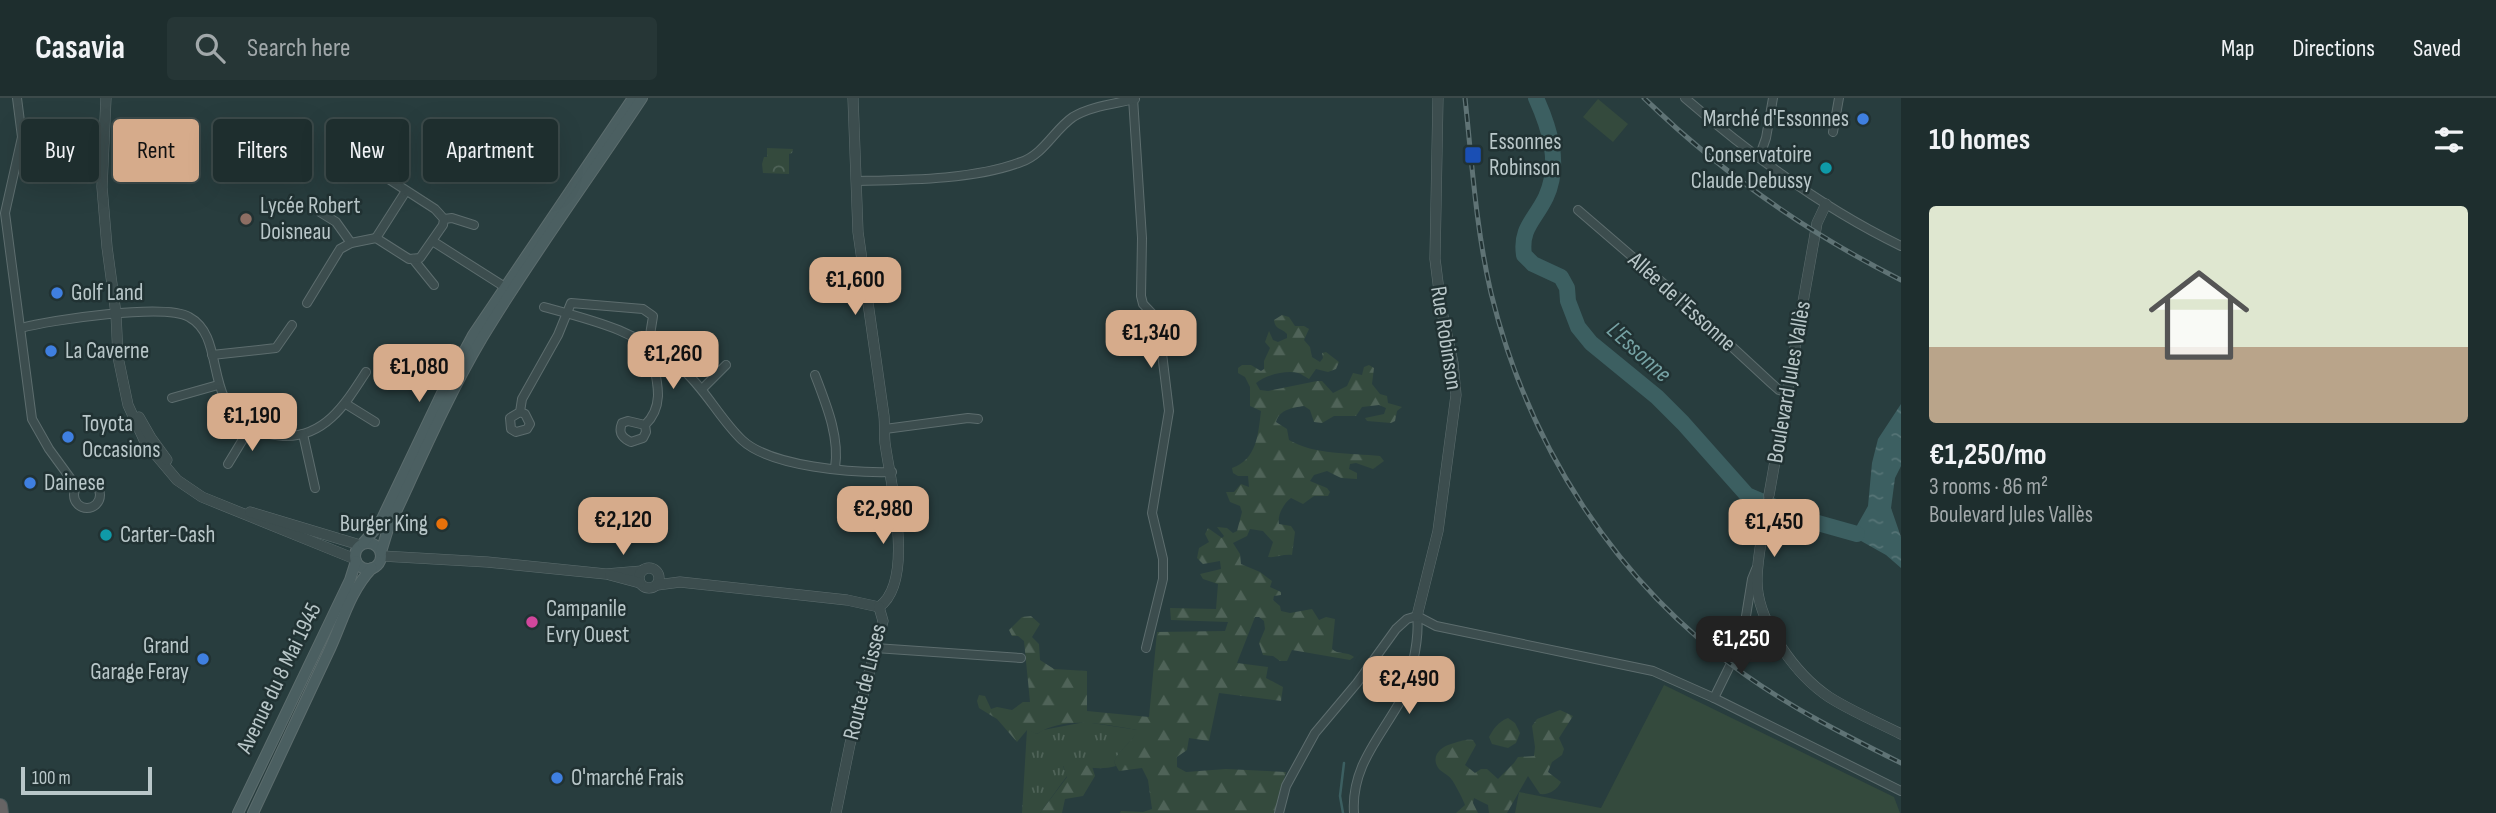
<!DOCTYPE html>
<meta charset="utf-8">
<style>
:root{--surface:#1e2e2e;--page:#263636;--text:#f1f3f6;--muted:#a1a8aa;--line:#3c4a4a;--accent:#d6ab8b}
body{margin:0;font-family:"Sofia Sans Condensed",sans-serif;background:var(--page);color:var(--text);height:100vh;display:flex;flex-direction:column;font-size:26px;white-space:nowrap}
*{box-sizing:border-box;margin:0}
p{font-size:23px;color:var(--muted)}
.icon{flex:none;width:38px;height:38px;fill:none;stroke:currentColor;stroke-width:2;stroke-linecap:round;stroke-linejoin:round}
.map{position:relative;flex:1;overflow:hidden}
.details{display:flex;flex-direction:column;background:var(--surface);width:595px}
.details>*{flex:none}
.hud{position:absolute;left:21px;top:21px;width:665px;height:63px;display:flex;gap:14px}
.scale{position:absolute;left:21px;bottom:18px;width:131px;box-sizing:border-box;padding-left:7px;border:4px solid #b9c7c9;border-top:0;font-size:19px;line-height:24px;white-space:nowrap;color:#b9c7c9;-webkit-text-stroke:5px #213233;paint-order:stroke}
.price{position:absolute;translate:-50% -60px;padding:0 16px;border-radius:14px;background:var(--accent);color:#111;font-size:23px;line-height:46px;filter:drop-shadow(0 2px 4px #0008)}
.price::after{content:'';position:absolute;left:50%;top:42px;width:21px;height:16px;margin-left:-10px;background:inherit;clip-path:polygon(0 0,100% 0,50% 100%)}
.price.on{background:#222;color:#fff}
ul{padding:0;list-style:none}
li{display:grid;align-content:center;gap:14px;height:371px;padding:0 28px}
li+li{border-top:2px solid var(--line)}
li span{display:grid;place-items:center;height:217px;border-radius:7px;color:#555}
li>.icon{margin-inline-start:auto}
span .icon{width:126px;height:126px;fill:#fffc;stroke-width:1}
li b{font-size:30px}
h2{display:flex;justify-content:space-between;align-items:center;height:84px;padding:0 28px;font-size:30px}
.pill{padding:0 24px;border-radius:7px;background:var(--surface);box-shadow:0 7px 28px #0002,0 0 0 2px var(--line);font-size:24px;line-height:63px}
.pill.on{background:var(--accent);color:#111}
header{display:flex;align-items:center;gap:42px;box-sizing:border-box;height:98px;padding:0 35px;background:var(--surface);border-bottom:2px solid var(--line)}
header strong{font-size:33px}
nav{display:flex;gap:38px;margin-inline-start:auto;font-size:24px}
.search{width:490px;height:63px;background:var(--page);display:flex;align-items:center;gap:18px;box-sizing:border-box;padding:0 24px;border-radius:7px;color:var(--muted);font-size:26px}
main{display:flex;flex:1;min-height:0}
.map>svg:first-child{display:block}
.grass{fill:url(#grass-tufts)}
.forest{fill:url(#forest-firs)}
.park{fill:url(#park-crowns)}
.pitch{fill:#344a3d}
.water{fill:url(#water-ripples)}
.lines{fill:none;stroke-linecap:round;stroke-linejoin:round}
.stream{stroke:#3c5f61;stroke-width:2.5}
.river{stroke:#3c5f61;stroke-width:16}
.minor-casing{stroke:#5d6d6e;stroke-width:10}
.tertiary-casing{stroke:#5d6d6e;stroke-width:11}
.secondary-casing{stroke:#5d6d6e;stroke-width:12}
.trunk-casing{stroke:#4a5a5b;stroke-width:16}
.minor{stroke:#3c4d4e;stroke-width:8}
.tertiary{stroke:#3c4d4e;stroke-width:10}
.secondary{stroke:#4b5f61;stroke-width:10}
.trunk{stroke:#666464;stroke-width:14}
.rail-casing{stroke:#5f7375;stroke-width:5}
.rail{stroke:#213233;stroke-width:2.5;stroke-dasharray:8;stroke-linecap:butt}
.shop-dot{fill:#3f7fe0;stroke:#213233;stroke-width:2.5}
.transit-dot{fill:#1a4fb4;stroke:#213233;stroke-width:2.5}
.culture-dot{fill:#0f9aa8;stroke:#213233;stroke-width:2.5}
.education-dot{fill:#8d6e63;stroke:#213233;stroke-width:2.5}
.food-dot{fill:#e8710a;stroke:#213233;stroke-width:2.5}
.hotel-dot{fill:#d1479c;stroke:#213233;stroke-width:2.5}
.labels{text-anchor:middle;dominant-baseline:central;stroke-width:5;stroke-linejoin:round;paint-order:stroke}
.poi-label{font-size:23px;fill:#b9c7c9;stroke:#213233;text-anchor:start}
.street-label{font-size:23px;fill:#b9c7c9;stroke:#213233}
.water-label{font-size:24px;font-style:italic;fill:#76a2a4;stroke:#213233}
</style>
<header>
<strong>Casavia</strong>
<div class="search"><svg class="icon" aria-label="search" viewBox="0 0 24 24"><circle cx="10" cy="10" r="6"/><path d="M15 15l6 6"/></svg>Search here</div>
<nav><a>Map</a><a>Directions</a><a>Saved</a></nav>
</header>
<main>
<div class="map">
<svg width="1901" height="715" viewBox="0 0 1901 715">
<defs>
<pattern id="grass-tufts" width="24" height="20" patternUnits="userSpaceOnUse" patternTransform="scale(1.75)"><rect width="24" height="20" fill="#344a3d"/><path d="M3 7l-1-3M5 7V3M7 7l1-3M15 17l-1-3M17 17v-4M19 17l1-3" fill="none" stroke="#4f6358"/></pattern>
<pattern id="forest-firs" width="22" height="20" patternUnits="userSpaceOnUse" patternTransform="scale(1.75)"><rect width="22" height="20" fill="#344a3d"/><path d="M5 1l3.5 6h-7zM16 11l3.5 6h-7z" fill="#4f6358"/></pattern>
<pattern id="park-crowns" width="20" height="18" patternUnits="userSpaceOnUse" patternTransform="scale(1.75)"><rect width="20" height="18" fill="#344a3d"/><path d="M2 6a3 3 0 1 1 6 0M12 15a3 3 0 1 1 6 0" fill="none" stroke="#4f6358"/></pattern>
<pattern id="water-ripples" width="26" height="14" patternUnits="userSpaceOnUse" patternTransform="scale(1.75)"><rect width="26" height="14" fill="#3c5f61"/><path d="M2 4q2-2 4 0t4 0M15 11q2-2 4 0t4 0" fill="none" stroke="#567476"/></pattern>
</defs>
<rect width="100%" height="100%" fill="#283d3e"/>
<!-- grass -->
<path class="grass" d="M 1085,624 L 1138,632 C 1131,646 1120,650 1114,664 L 1116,668 C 1100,673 1082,668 1063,668 L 1067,678 L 1040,715 L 1022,715 L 1027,631 L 1037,636 L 1043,632 Z"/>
<!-- forest -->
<g class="forest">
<path d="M 1282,217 L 1289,219 L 1295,228 L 1304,228 L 1309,231 L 1304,242 L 1310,249 L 1312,259 L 1320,264 L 1323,260 L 1322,255 L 1326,254 L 1339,264 L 1336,271 L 1328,274 L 1316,271 L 1309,281 C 1305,279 1302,276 1298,275 C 1286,272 1265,277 1256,285 L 1260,292 L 1268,293 L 1317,283 L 1322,283 L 1333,295 L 1347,288 L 1353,275 L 1362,277 L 1364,269 L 1369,267 L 1374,270 L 1372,286 L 1380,296 L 1387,298 L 1388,305 L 1402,309 L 1397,313 L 1395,323 L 1391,325 L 1367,323 L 1365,320 L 1384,316 L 1386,310 L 1379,307 L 1362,309 L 1356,318 L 1334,318 L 1322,325 L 1314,324 L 1310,312 L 1304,308 C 1292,310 1280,311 1276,324 L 1287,331 L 1289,342 C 1314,357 1351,355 1380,358 L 1384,363 L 1373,371 L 1356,365 L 1350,366 L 1349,371 L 1357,375 L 1357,381 L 1341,380 L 1327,373 L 1314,377 L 1310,383 L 1327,390 L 1330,394 L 1328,398 L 1314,398 L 1303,406 L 1291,400 C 1284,405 1277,417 1279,426 L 1291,428 L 1295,434 L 1292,457 C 1283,456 1275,460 1268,459 L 1273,444 L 1263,433 L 1250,431 L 1247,438 L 1233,445 L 1240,456 L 1241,466 L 1260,474 L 1272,483 L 1270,489 L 1281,494 L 1281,497 L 1274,498 L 1273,502 L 1280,508 L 1281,513 L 1290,515 L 1312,511 L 1319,522 L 1326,519 L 1335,521 L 1332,551 C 1338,557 1347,553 1354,559 L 1350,562 L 1292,552 L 1287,563 L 1280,563 L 1273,558 L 1263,557 L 1259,545 L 1265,531 L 1264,523 L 1259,519 L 1255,519 L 1237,565 L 1268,569 L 1266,580 L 1283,589 L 1281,603 L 1219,595 L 1209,643 L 1189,640 L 1187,652 L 1177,659 L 1177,669 L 1186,674 L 1226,671 L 1286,674 L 1275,715 L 1120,715 L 1121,713 L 1143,714 L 1152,711 L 1148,682 L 1142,670 L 1119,673 L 1114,664 C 1119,650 1132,646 1137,632 C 1106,627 1066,617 1037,636 L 1027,632 L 1017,644 L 997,621 L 979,610 L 977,603 L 979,597 L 985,598 L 991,611 L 997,609 L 1012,612 L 1023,604 L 1030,604 L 1024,543 L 1018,538 L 1012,538 L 1009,532 L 1022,519 L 1031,518 L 1040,526 L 1032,539 L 1039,546 L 1040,562 L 1054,571 L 1087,573 L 1087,613 L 1149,619 L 1157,534 L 1225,533 L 1228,524 L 1171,522 L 1170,510 L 1216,511 L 1218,486 L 1203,481 L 1200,476 L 1221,471 L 1220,463 L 1203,466 L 1197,460 L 1199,450 L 1209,444 L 1205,436 L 1208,430 L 1222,440 L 1224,438 L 1217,429 L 1227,430 L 1233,435 L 1237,433 L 1242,414 L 1240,408 L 1230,404 L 1226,394 L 1234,394 L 1241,386 L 1249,389 L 1248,378 L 1238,378 L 1233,375 L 1232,370 C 1257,361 1258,337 1261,313 L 1250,308 L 1250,289 L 1245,279 L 1238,275 L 1238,270 L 1242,267 L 1251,267 L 1261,273 L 1264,271 L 1264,263 L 1270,250 L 1265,244 L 1269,233 L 1273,242 L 1278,244 L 1287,240 L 1287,236 C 1282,230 1275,232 1274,222 Z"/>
<path d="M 1560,612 L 1573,618 L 1559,640 L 1564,651 L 1562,657 L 1552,664 L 1548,674 L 1561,684 C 1557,692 1549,697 1540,696 L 1528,678 L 1507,715 L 1489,715 L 1488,707 L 1474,700 L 1473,705 L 1478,715 L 1456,715 L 1465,707 C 1464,703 1454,684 1452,682 C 1449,677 1443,675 1439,671 C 1430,659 1440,649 1451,646 C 1459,644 1464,641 1473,642 L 1476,647 L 1465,667 L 1475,675 L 1481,671 L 1487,671 L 1498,681 L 1514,665 L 1518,659 L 1534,658 L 1535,649 L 1532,628 L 1537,621 Z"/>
<path d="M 1508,620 L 1515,625 L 1520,635 L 1516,645 L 1508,650 L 1492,646 L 1489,639 C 1494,630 1498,624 1508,620 Z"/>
<polygon points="1076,666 1092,668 1095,678 1083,698 1065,701 1062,715 1040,715 1067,679 1063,667"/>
</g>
<!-- park -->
<polygon class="park" points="767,50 793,51 792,55 789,56 789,76 763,75 762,66 764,59 767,59"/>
<!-- pitch -->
<g class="pitch">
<polygon points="1598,1 1628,26 1613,44 1583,19"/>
<polygon points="1664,587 1894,699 1900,715 1515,715 1519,694 1601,710"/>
</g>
<!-- water -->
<polygon class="water" points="1901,306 1901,368 1895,380 1891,410 1901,439 1901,470 1886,457 1838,430 1855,431 1868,408 1872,365 1878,341"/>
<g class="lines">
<!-- stream -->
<polyline class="stream" points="1343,715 1340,698 1344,665"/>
<!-- river -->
<path class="river" d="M 1536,0 C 1550,31 1561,66 1546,99 C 1535,122 1520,130 1524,157 L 1533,166 L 1561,179 L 1567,190 L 1568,203 L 1578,229 L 1591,245 L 1657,299 L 1683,325 L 1747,397 L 1800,420 L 1857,436"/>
<defs>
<g id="minor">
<polyline points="17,0 22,39 5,115 32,321 49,351 76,388"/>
<polyline points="1133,0 1142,140 1141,198 1143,206 1158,222 1169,313 1152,415 1163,461 1163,481 1146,550"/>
<path d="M 1685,0 C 1751,57 1822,110 1901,148"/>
<polyline points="1833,34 1839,0"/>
<polyline points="1759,60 1766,40 1773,0"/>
<polyline points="379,75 396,48"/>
<path d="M 856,83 C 906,82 974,82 1021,64 C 1044,56 1054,32 1073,19 C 1091,8 1115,6 1135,1"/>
<polyline points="1578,112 1664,186 1770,284 1779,292 1787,294"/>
<polyline points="320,114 336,124 351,145"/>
<polyline points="444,121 452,120 474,127"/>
<polyline points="376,140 406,93"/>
<polyline points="434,144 508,191"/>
<polyline points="413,161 434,187"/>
<polyline points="307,205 340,151 351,145 376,140 409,161 420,160 443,127 444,121 435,111 356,60"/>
<path d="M 544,209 C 599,224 634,232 680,269 C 705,290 719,320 742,342 C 771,369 853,375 892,374"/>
<path d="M 21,230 C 50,222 165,205 189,219 C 226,239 203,300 248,327 C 258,333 270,337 283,338 C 325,340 346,305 366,274"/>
<polyline points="212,257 276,250 292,227"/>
<path d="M 815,277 C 826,306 840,339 835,370"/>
<polyline points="702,291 726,267"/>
<polyline points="172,300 218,287"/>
<polyline points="346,306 375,324"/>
<path d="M 520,314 L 525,316 L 530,326 L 527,331 L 516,334 L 511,331 L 510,320 L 520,314 L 522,301 L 558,237 L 571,205 L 643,211 L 653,218 C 652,227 649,237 650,246 C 653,274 669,304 645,327 L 646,334 L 643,340 L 631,344 C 622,340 618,335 622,325 L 628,323 L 645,327"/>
<polyline points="885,331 968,320 978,321"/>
<polyline points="303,336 315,390"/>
<polyline points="228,366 251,328"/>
<circle cx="87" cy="397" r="13"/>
<polyline points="1765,419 1769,397"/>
<polyline points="1417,518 1436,528 1653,573 1714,600 1901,693"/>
<polyline points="875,550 1021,560"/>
<polyline points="1714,600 1742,543 1752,481 1756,471"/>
<polyline points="1279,715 1286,688 1315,635 1357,585 1396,531 1407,521 1417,518"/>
<path d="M 1354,715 C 1351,671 1377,643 1398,607 C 1410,588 1420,540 1417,518"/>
</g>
<g id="tertiary">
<polyline points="106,0 102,89 107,149 116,216 118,259 128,307 145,344 177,382 202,399 355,461"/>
<path d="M 853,0 L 858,134 L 884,318 C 885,327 884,336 885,345 C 890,383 916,483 879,509"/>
<polyline points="139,319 151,340 167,362"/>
<polyline points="1769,397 1817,125 1826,106"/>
<polyline points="250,414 360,447"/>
<path d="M 1765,419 C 1762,440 1757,462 1757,483 C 1757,524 1796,577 1829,599 C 1851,613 1877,624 1901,636"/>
<polyline points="382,458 487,464 606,476 642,473"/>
<circle cx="649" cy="480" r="10"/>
<polyline points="610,477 640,485"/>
<polyline points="657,487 680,484 847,502 879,509"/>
<polyline points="1417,518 1438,433 1456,297 1453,265 1441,209 1435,161 1438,0"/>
<polyline points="836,715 850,646 883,523 879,509"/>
</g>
<g id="secondary">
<circle cx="368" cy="458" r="13"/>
<polyline points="363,445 379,427 443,293 473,237 633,0"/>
<path d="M 381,454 L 388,431 C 418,367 446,301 482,240 C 532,157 589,80 642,0"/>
<polyline points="238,715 350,482 356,463"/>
<path d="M 253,715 C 278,662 303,609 328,555 C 342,526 349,494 372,470"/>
</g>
<polyline id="trunk" points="0,708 1,715"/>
</defs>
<!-- minor casing -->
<use href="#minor" class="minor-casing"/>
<!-- tertiary casing -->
<use href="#tertiary" class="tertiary-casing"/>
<!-- secondary casing -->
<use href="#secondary" class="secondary-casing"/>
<!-- trunk casing -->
<use href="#trunk" class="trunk-casing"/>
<!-- minor -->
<use href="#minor" class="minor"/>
<!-- tertiary -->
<use href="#tertiary" class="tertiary"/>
<!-- secondary -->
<use href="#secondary" class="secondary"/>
<!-- trunk -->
<use href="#trunk" class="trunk"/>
<defs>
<g id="rail">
<path d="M 1465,0 C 1472,65 1476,131 1491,195 C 1528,347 1615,484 1744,576 C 1793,611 1847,638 1901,665"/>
<path d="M 1644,0 C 1719,73 1808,135 1901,182"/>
</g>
</defs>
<!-- rail casing -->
<use href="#rail" class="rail-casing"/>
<!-- rail -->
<use href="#rail" class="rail"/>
</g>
<!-- markers -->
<g class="shop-dot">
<circle cx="1863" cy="21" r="7"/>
<circle cx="57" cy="195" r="7"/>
<circle cx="51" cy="253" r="7"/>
<circle cx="68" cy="339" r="7"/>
<circle cx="30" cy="385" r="7"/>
<circle cx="203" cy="561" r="7"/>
<circle cx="557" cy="680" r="7"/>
</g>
<rect class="transit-dot" x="1464" y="48" width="18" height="18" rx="3.5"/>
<g class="culture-dot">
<circle cx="1826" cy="70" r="7"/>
<circle cx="106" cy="437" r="7"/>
</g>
<circle class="education-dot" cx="246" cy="121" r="7"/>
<circle class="food-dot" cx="442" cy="426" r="7"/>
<circle class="hotel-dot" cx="532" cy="524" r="7"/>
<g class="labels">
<!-- poi labels -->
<g class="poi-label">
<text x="1849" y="21" text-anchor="end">Marché d'Essonnes</text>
<text x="1489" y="44">Essonnes<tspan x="1489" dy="26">Robinson</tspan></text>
<text x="1812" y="57" text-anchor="end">Conservatoire<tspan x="1812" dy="26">Claude Debussy</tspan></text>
<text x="260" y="108">Lycée Robert<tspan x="260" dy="26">Doisneau</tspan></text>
<text x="71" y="195">Golf Land</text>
<text x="65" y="253">La Caverne</text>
<text x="82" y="326">Toyota<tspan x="82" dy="26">Occasions</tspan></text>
<text x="44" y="385">Dainese</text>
<text x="428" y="426" text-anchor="end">Burger King</text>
<text x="120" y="437">Carter-Cash</text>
<text x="546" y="511">Campanile<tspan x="546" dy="26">Evry Ouest</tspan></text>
<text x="189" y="548" text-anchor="end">Grand<tspan x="189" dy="26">Garage Feray</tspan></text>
<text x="571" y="680">O'marché Frais</text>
</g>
<!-- street labels -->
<g class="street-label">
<text transform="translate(1682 204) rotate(42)">Allée de l'Essonne</text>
<text transform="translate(1446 240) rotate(81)">Rue Robinson</text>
<text transform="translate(1789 284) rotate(-80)">Boulevard Jules Vallès</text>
<text transform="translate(279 580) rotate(-64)">Avenue du 8 Mai 1945</text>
<text transform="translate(865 584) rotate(-76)">Route de Lisses</text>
</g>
<!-- water labels -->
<g class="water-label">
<text transform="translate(1639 254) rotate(42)">L'Essonne</text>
</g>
</g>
</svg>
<div class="scale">100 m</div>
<b class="price" style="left:855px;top:219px">€1,600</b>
<b class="price" style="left:1151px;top:272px">€1,340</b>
<b class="price" style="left:673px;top:293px">€1,260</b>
<b class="price" style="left:419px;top:306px">€1,080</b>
<b class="price" style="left:252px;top:355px">€1,190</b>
<b class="price" style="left:883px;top:448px">€2,980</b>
<b class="price" style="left:623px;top:459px">€2,120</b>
<b class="price" style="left:1774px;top:461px">€1,450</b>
<b class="price on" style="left:1741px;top:578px">€1,250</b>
<b class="price" style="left:1409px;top:618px">€2,490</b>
<div class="hud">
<a class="pill">Buy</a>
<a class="pill on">Rent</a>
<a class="pill">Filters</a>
<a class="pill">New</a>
<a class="pill">Apartment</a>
</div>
</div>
<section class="details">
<h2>10 homes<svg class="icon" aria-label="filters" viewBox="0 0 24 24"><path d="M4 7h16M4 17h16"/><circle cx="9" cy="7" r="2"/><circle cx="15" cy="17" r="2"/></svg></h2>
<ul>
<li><span style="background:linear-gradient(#dfe7d0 65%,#b9a48a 0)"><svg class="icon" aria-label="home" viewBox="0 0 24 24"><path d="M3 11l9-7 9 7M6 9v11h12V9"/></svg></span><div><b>€1,250/mo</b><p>3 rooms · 86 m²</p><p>Boulevard Jules Vallès</p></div></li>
</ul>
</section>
</main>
